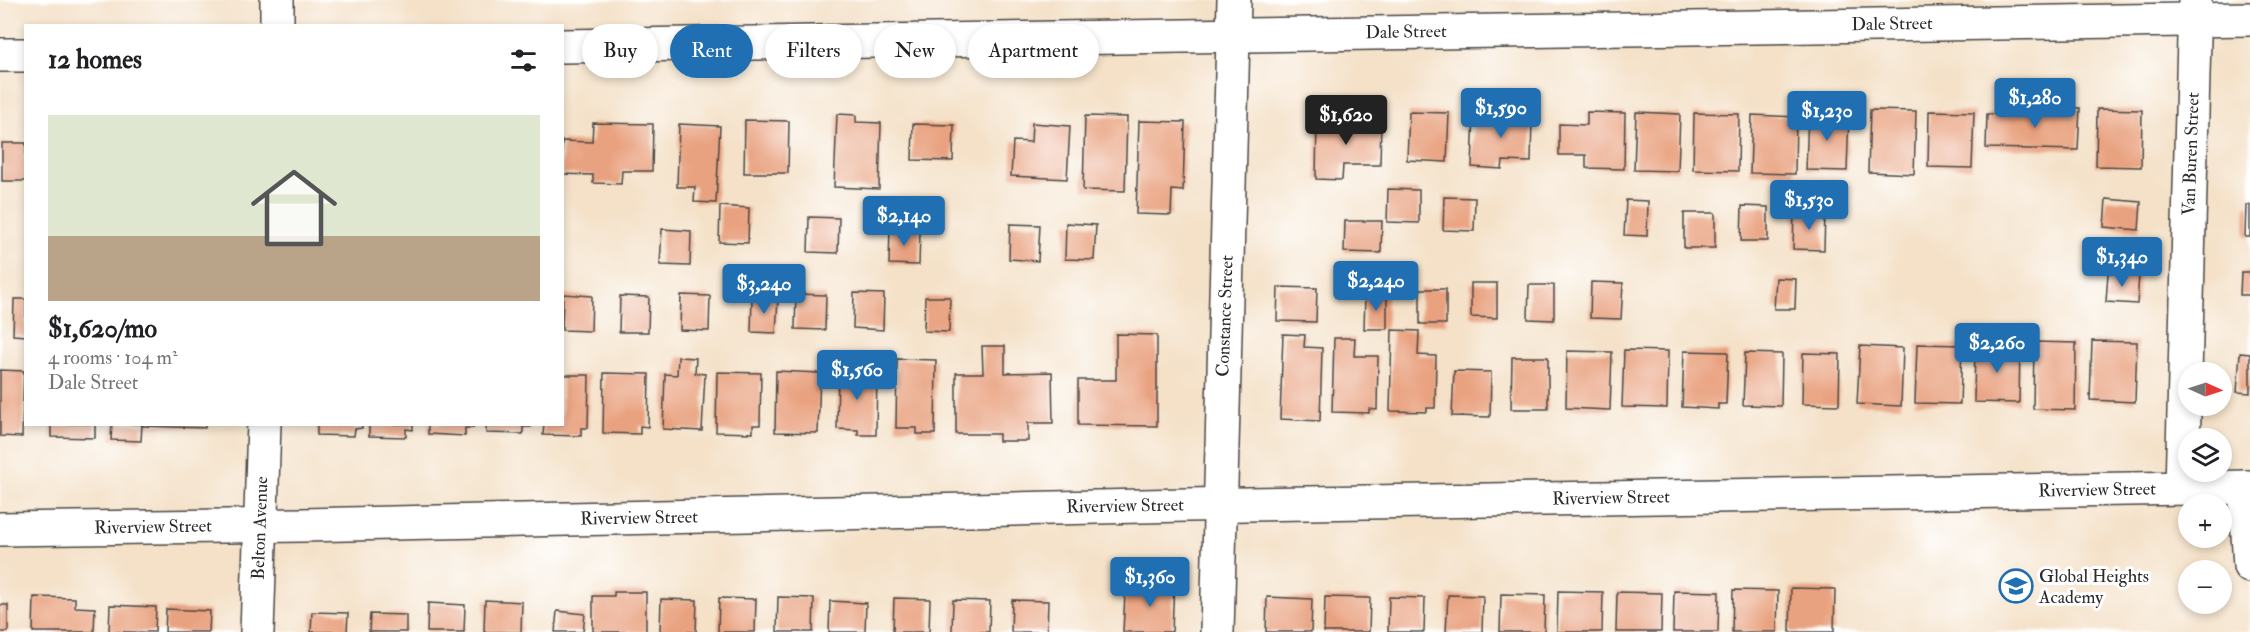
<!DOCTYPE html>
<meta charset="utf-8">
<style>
:root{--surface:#fff;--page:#f6f6f6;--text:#202124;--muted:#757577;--accent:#1f6fb2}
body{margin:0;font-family:"IM FELL Double Pica",serif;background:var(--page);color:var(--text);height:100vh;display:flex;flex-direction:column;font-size:22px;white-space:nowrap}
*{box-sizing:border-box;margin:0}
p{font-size:20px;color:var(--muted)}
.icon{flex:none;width:33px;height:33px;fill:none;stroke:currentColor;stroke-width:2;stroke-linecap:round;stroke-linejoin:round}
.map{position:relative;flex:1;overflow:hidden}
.sheet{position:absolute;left:24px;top:24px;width:540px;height:402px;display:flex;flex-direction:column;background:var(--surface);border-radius:0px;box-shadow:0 3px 9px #0003}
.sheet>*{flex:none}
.hud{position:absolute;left:582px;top:24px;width:570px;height:54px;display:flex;gap:12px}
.needle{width:39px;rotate:93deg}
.tools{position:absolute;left:2178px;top:362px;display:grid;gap:12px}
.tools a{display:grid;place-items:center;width:54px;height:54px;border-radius:50%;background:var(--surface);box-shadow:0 3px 9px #0003;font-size:30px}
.price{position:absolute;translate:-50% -51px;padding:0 14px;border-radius:6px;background:var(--accent);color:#fff;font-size:20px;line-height:39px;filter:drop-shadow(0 2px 3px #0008)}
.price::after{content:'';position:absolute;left:50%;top:36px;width:18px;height:14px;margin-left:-9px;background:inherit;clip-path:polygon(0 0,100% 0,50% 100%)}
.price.active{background:#222;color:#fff}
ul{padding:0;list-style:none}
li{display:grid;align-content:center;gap:12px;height:318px;padding:0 24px}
li span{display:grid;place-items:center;height:186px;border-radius:0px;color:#555}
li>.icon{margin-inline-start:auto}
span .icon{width:108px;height:108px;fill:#fffc;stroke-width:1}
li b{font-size:26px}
h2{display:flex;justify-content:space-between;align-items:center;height:72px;padding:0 24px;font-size:26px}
.tag{padding:0 21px;border-radius:27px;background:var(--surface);box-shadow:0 3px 9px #0003;font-size:21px;line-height:54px}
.tag.active{background:var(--accent);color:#fff}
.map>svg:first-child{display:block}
.building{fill:#e9a280}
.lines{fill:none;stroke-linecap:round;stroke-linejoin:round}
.minor-casing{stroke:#494643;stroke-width:36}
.minor{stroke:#fff;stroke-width:33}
.labels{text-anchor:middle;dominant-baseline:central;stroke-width:6;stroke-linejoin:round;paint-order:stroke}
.street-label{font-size:18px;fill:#2b2b2b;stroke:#fff}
.poi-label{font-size:18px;fill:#2b2b2b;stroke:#fff;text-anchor:start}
</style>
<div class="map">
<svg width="2250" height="632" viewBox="0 0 2250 632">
<rect width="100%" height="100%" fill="#fff"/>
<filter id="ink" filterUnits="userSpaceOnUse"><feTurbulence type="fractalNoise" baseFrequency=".0167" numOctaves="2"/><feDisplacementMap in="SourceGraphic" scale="12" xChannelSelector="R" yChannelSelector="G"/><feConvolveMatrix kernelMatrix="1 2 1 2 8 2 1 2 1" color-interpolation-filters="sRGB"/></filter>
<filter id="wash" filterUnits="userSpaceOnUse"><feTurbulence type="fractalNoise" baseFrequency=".008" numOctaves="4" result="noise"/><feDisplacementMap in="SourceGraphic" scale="24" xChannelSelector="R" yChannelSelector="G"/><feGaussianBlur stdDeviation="1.35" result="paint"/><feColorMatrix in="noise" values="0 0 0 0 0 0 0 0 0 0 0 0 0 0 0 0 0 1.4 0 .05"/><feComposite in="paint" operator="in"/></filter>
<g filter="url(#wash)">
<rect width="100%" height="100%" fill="#f4e1c8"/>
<g id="blocks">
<!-- building -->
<g class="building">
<polygon points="2018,106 2080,108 2078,150 1986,148 1987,114 2018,114"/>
<polygon points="2097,109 2142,110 2141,167 2096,166"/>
<polygon points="1870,110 1916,111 1914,174 1868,172"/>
<polygon points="1929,111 1974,112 1972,168 1928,167"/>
<polygon points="1409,112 1449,113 1447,162 1407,160"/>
<polygon points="1474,112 1532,114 1531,162 1503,161 1502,169 1472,167"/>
<polygon points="1587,112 1625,113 1624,169 1586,168 1586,155 1559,155 1559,124 1587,125"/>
<polygon points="1636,112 1680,114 1678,171 1634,170"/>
<polygon points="1808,112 1849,114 1847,171 1806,170"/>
<polygon points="1694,113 1739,114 1738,171 1693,170"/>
<polygon points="837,114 856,115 856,122 881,123 879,189 834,187"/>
<polygon points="1752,115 1796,117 1795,174 1750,173"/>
<polygon points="1085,116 1127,117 1125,191 1083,190"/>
<polygon points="745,120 789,121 788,173 744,173"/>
<polygon points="1317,120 1381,121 1380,165 1343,165 1342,180 1316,179"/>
<polygon points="1139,121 1185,122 1183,191 1172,190 1171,215 1136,214"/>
<polygon points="593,123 653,124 652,171 622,171 621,184 593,183 593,175 562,174 562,141 592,142"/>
<polygon points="1032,123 1070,126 1067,179 1011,176 1013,141 1031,142"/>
<polygon points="679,124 720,126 716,203 694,202 695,187 677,187"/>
<polygon points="913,124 954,125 953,161 912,160"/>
<rect x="2" y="143" width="24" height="38"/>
<polygon points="1388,189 1419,190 1419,223 1387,222"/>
<polygon points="1444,197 1475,198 1474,231 1443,230"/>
<polygon points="2106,199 2141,202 2139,230 2104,227"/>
<polygon points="1626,200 1648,201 1647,236 1624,235"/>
<polygon points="2246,205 2250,205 2250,237 2245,237"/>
<polygon points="720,206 749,208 748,243 719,242"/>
<polygon points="1742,206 1768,207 1768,241 1741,241"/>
<polygon points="1794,211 1825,212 1824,250 1793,249"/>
<rect x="1684" y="213" width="31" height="35"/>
<polygon points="809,217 839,218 838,253 808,252"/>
<polygon points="1345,221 1382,221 1381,253 1344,252"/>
<polygon points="1066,223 1096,225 1094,260 1065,259"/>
<polygon points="1010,224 1040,225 1038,261 1009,259"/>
<polygon points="890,228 920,230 919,265 889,264"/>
<polygon points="662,229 691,231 690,266 660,265"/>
<polygon points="2241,272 2250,272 2250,295 2240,295"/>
<polygon points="2108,273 2139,275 2137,304 2106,302"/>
<polygon points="1776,278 1796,279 1795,309 1774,309"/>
<polygon points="1591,282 1623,283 1621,319 1590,318"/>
<polygon points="1471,283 1497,283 1497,318 1471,317"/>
<polygon points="1529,285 1554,285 1554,320 1528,319"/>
<polygon points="1278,287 1317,288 1316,322 1277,321"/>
<rect x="1420" y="289" width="26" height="35"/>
<polygon points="854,293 884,294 883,330 853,328"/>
<polygon points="563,294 592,296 591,331 562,330"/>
<polygon points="796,294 826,295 825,330 795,329"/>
<polygon points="681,295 710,296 709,331 680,330"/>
<polygon points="1365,295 1387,295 1387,329 1364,329"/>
<polygon points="620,296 649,297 648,332 619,332"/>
<polygon points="752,297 778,298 776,333 751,332"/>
<polygon points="925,297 950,297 949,332 924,331"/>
<polygon points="14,299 26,299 26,336 13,335"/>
<polygon points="1392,330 1419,331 1418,355 1436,356 1435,408 1427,408 1427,412 1390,411"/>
<polygon points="1116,334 1157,335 1157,426 1078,425 1078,380 1116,380"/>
<polygon points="1283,334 1305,335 1304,347 1322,348 1320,421 1280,419"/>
<polygon points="1334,338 1355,338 1354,356 1378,356 1377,410 1369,409 1369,413 1332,412"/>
<polygon points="2092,341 2137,342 2135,402 2090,400"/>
<polygon points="2034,342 2076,343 2075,410 2033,409"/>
<polygon points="1917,344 1962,345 1960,404 1915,403"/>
<polygon points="1975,344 2020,345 2019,403 1974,402"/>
<polygon points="982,346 1005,346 1005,373 1052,372 1053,423 1028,423 1028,441 999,441 999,434 956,434 956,373 983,373"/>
<polygon points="1860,346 1903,348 1901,406 1857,404"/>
<polygon points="1624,350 1668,351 1667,408 1622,407"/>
<polygon points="1567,351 1612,352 1610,410 1566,408"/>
<polygon points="1684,351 1728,352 1726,404 1718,404 1718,409 1682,407"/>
<polygon points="1745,353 1782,354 1781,406 1743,405"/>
<polygon points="1803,353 1840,354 1839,405 1802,404"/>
<polygon points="2240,353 2250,354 2250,393 2237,392"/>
<polygon points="678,357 696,358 695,373 705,374 702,431 663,429 665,374 677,375"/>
<polygon points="1512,357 1548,357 1548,409 1511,409"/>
<polygon points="897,359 936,360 935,434 917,434 917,428 896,428"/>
<polygon points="838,369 877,370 876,435 858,435 858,430 837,429"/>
<polygon points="0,370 24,371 22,437 0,436"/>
<polygon points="776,371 820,373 818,433 775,432"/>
<polygon points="1454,371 1491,372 1490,417 1452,416"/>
<polygon points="717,372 761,373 760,425 753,425 753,433 716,432"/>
<polygon points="604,373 649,374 648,427 640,426 640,434 603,433"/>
<polygon points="562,375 589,375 588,428 581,428 581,436 543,435 544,424 562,424"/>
<polygon points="51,424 95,424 95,438 51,437"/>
<polygon points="112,424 142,424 141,441 111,440"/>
<polygon points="142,424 205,424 205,428 142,426"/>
<polygon points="317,424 362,424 362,428 355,429 354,436 317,435"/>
<polygon points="369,424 413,424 413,430 406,429 406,437 369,436"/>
<polygon points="428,424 473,424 473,428 465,428 465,436 428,434"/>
<polygon points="486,424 531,424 531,427 523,427 523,434 486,433"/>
<polygon points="1141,581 1174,582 1172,632 1123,632 1125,594 1140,595"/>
<polygon points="1791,588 1835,589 1834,632 1790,632"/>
<polygon points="1733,590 1778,591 1777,632 1732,632"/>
<polygon points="1558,591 1603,592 1602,632 1557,632"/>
<polygon points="1674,591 1719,592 1718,632 1673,632"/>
<polygon points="614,592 646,592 646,632 593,632 593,596 614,596"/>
<polygon points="1617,592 1662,593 1661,632 1616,632"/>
<polygon points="1501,594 1545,595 1544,632 1500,632"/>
<polygon points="1448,595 1483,596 1482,632 1446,632"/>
<polygon points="34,597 75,598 75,607 95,608 94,632 33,632"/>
<polygon points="778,597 814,598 813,632 777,632"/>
<polygon points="1267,597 1312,599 1311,632 1266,632"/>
<polygon points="1325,597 1370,598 1369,632 1324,632"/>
<polygon points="1389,597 1425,598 1424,632 1388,632"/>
<polygon points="719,598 756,599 755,632 718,632"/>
<polygon points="894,598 930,599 929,632 893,632"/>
<polygon points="661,599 697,600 696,632 660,632"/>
<polygon points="485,600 522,602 521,632 484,632"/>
<polygon points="953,600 990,601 989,632 952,632"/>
<polygon points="1012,600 1048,601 1047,632 1011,632"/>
<polygon points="830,601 866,603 865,632 829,632"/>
<polygon points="428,603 465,605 464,632 427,632"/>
<rect x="0" y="605" width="8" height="27"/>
<polygon points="110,605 156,607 155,632 109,632"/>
<polygon points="166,609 210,611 209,632 165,632"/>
<polygon points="557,611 585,614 583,632 555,632"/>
<polygon points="312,612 348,613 347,632 311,632"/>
<polygon points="370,614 406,615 406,632 369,632"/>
</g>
</g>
</g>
<g filter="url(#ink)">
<use href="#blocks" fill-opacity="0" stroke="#494643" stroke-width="1.5"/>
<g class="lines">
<defs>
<g id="minor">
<polyline points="277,26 277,0"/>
<polyline points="562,46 2250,19"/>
<polyline points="0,55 26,55"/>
<polyline points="2245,487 2250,566"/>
<polyline points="2182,488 2195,0"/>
<polyline points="0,529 302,525 1186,505 2250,487"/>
<polyline points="257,632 264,424"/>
<polyline points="1217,632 1234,0"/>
</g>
</defs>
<!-- minor casing -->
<use href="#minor" class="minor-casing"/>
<!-- minor -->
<use href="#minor" class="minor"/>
</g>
</g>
<!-- icons -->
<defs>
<symbol id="school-ring" viewBox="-11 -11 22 22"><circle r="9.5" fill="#fff" stroke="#1f6fb2" stroke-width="1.5"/><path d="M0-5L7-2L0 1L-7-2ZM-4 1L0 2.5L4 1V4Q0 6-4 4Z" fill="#1f6fb2"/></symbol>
</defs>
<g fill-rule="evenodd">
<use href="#school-ring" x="1997" y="567" width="38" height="38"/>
</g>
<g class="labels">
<!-- street labels -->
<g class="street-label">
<text transform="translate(1892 24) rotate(-1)">Dale Street</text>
<text transform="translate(1406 32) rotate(-1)">Dale Street</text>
<text transform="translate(2191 154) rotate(-88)">Van Buren Street</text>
<text transform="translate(1225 316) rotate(-88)">Constance Street</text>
<text transform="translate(2097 490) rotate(-1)">Riverview Street</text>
<text transform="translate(1611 498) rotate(-1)">Riverview Street</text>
<text transform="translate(1125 506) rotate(-1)">Riverview Street</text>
<text transform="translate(639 518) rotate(-1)">Riverview Street</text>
<text transform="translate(153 527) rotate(-1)">Riverview Street</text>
<text transform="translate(260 528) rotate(-88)">Belton Avenue</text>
</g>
<!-- poi labels -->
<g class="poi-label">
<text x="2039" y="576">Global Heights<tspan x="2039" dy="21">Academy</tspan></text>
</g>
</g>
</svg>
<div class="tools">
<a><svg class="needle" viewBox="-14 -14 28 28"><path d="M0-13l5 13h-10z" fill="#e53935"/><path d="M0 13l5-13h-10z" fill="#757577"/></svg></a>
<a><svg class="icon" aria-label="layers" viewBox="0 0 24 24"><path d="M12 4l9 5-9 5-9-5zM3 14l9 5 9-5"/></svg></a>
<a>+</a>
<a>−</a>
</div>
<b class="price" style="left:2035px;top:129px">$1,280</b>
<b class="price" style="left:1501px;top:139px">$1,590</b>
<b class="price" style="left:1827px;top:142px">$1,230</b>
<b class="price active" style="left:1346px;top:146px">$1,620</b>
<b class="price" style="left:1809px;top:231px">$1,530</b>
<b class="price" style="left:904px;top:247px">$2,140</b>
<b class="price" style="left:2122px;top:288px">$1,340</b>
<b class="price" style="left:1376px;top:312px">$2,240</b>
<b class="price" style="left:764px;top:315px">$3,240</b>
<b class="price" style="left:1997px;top:374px">$2,260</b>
<b class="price" style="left:857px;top:401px">$1,560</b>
<b class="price" style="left:1150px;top:608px">$1,360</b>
<div class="hud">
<a class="tag">Buy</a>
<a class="tag active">Rent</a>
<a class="tag">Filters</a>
<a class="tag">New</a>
<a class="tag">Apartment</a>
</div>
<section class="sheet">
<h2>12 homes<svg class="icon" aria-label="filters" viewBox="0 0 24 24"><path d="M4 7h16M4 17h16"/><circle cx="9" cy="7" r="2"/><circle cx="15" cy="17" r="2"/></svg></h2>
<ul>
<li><span style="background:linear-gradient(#dfe7d0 65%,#b9a48a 0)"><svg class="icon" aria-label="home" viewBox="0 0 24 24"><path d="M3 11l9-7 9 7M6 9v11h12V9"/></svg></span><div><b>$1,620/mo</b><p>4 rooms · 104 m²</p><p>Dale Street</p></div></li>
</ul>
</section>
</div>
